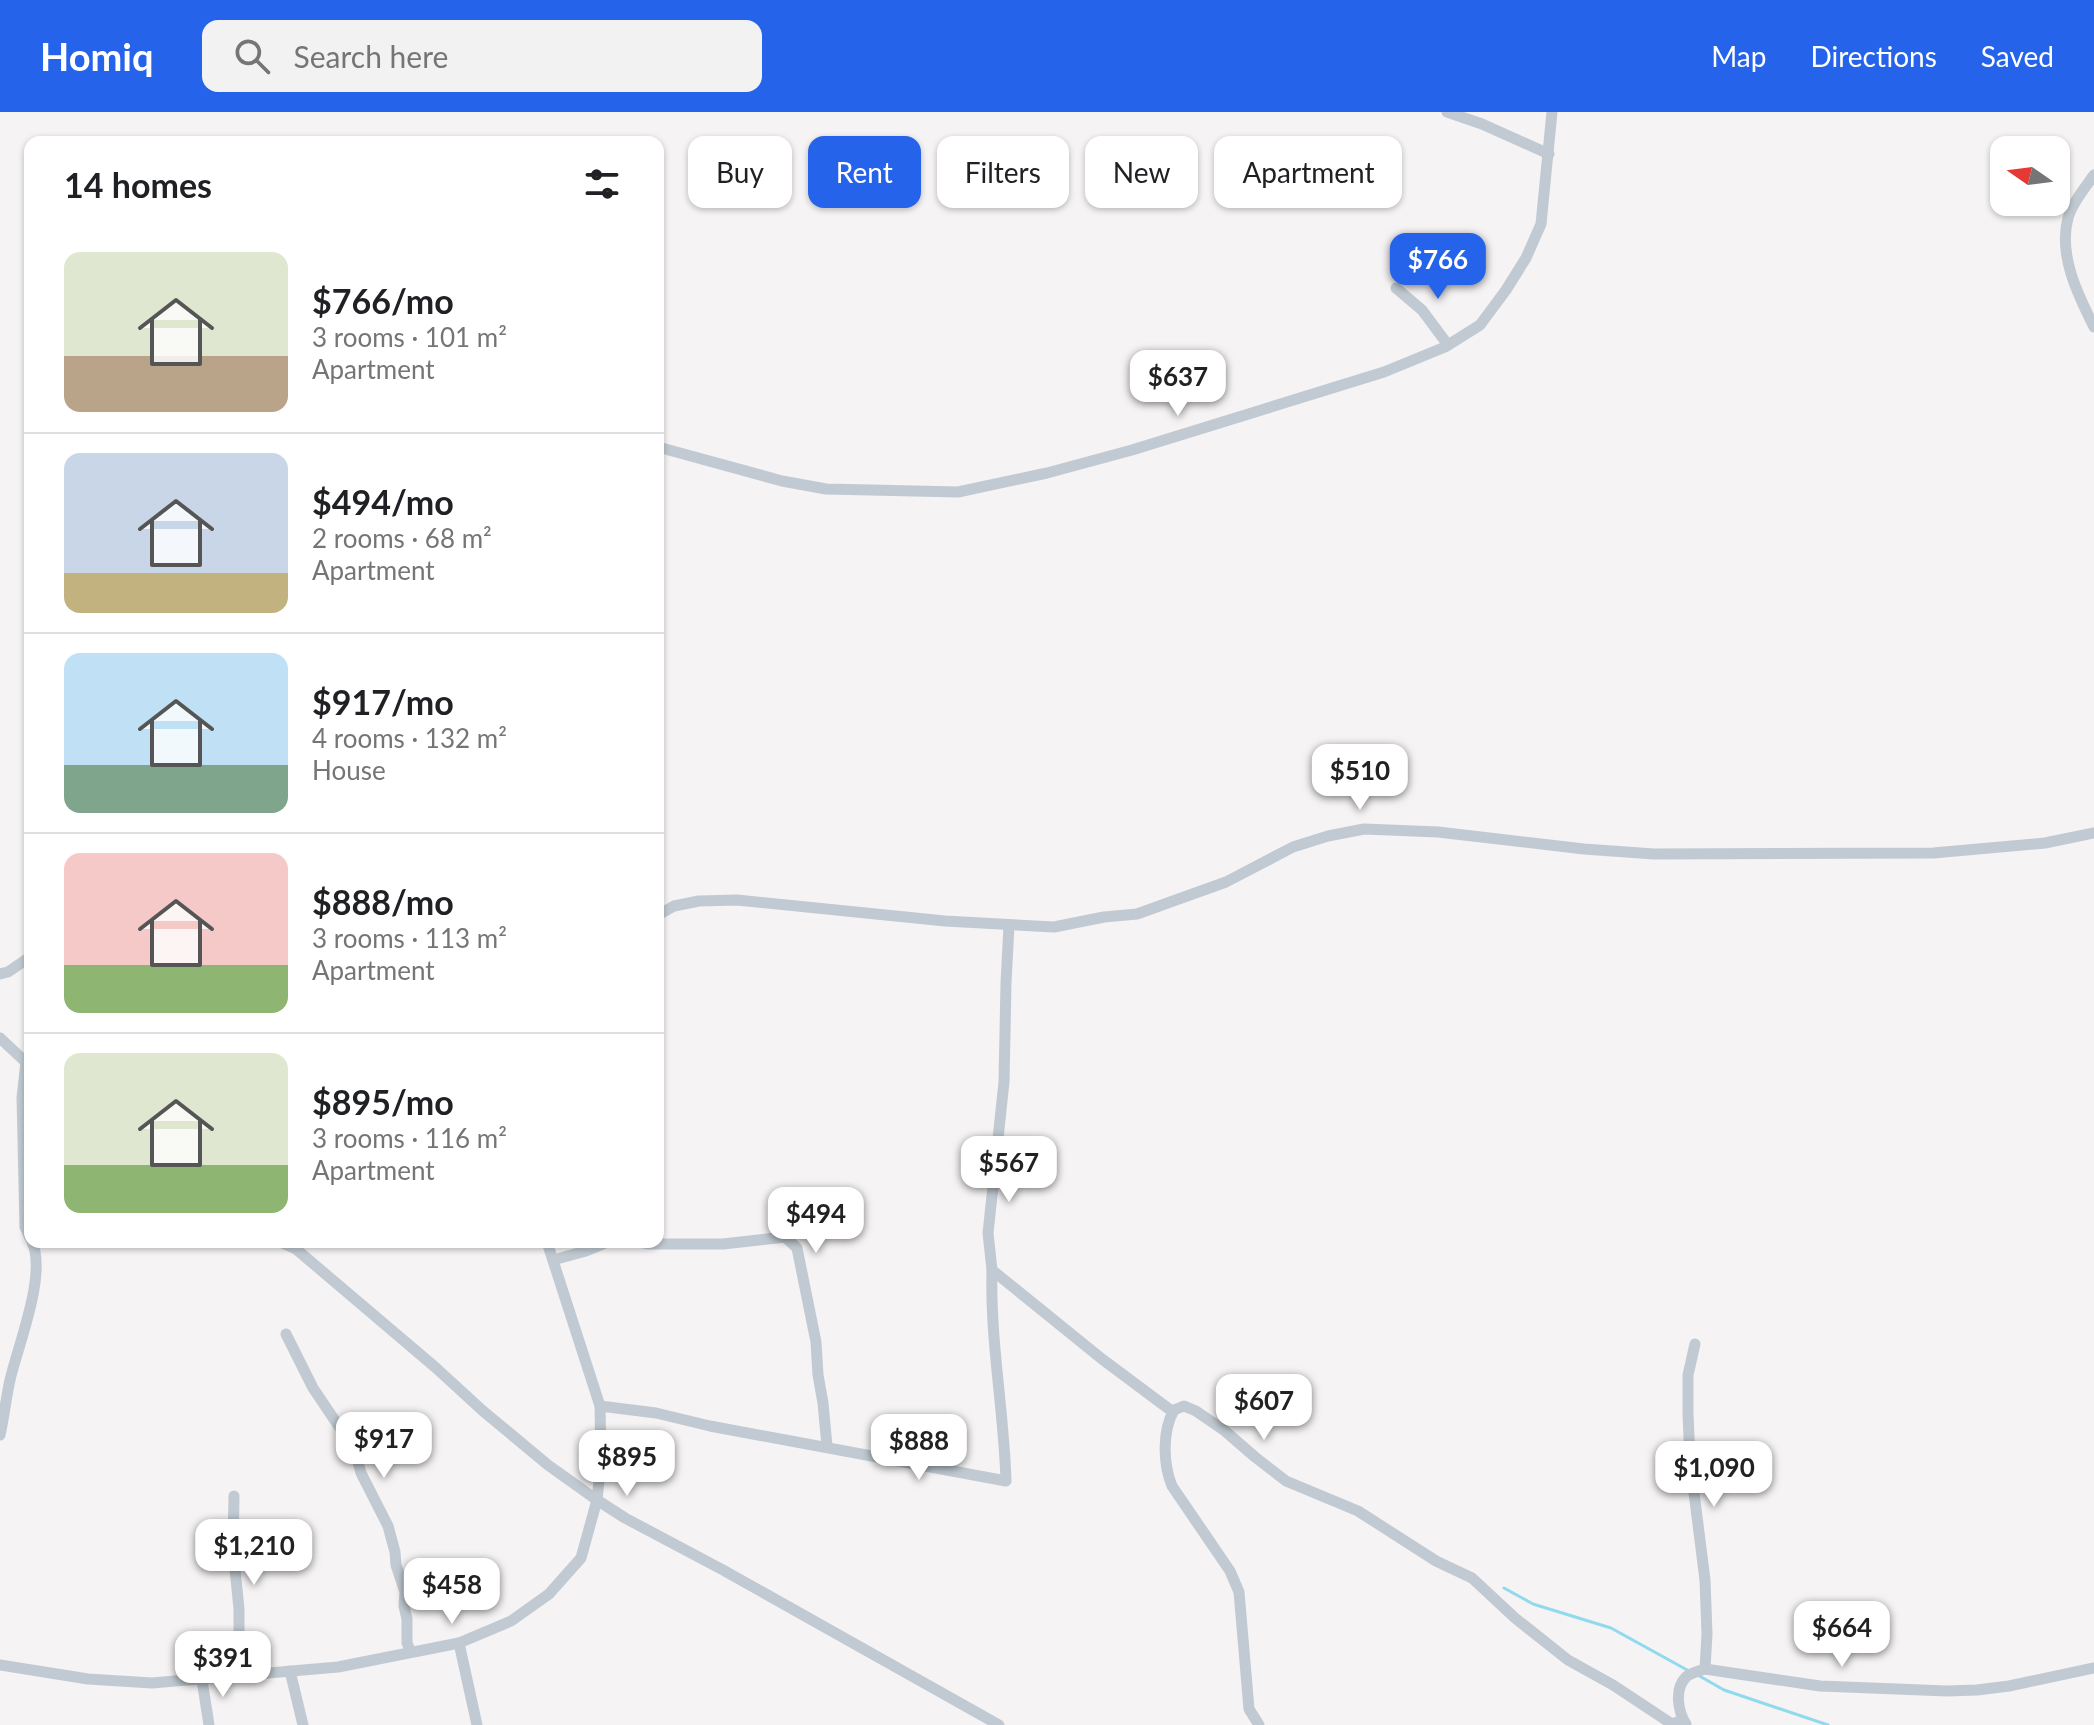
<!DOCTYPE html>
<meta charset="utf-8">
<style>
:root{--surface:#fff;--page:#f2f2f2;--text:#202124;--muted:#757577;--line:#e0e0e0;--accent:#2563eb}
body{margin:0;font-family:Lato,sans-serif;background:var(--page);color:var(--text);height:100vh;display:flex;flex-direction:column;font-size:30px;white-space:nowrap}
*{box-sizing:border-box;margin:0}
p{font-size:26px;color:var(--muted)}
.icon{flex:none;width:44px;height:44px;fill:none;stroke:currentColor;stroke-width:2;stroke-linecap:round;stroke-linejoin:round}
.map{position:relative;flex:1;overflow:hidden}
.panel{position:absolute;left:24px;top:24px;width:640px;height:1112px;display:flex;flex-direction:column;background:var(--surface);border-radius:16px;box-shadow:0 2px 6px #0004}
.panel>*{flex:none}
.hud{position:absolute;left:688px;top:24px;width:760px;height:72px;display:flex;gap:16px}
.needle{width:52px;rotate:284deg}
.tools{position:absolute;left:1990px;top:24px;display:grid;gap:16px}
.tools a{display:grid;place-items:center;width:80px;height:80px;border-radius:16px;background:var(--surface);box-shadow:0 2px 6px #0004;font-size:40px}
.price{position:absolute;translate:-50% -68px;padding:0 18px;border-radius:16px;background:#fff;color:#222;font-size:26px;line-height:52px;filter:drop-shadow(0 2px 4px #0008)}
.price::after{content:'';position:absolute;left:50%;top:48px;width:24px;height:18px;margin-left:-12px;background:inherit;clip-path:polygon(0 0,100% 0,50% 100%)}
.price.active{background:var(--accent);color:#fff}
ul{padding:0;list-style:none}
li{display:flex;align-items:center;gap:24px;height:200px;padding:0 40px}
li+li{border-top:2px solid var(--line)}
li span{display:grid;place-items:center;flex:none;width:224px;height:160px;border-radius:16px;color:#555}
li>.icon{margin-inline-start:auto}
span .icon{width:96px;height:96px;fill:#fffc;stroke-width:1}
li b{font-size:34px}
h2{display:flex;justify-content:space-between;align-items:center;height:96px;padding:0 40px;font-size:34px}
.pill{padding:0 28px;border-radius:16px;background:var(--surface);box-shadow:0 2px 6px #0004;font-size:28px;line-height:72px}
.pill.active{background:var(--accent);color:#fff}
header{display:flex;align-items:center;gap:48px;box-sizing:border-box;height:112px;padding:0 40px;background:var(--accent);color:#fff}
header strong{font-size:38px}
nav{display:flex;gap:44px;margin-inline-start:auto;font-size:28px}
.search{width:560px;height:72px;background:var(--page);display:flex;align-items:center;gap:20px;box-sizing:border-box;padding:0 28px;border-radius:16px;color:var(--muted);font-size:30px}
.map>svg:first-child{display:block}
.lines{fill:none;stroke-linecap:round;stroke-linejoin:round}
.stream{stroke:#90daee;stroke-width:3}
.minor{stroke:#c1cad2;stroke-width:11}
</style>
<header>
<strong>Homiq</strong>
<div class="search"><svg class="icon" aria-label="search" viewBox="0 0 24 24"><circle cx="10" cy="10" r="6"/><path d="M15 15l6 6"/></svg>Search here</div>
<nav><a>Map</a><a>Directions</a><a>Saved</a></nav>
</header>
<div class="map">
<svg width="2094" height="1613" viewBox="0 0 2094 1613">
<rect width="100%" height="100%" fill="#f5f3f3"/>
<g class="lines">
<!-- stream -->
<g class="stream">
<polyline points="1504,1476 1533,1492 1611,1516 1689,1559"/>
<polyline points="1696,1562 1724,1578 1828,1613"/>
</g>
<!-- minor -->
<g class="minor">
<polyline points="1447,0 1482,12 1549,42"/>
<path d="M 2094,63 C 2085,76 2072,91 2068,106 C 2058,143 2078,183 2094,215"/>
<polyline points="1396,176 1422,198 1448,233"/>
<polyline points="658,335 782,369 826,377 958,380 1047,361 1132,338 1384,260 1445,235 1480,213 1506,178 1526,146 1541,112 1552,0"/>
<polyline points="658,803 674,794 699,789 737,788 945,809 1054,815 1104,805 1137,802 1226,770 1293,735 1328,724 1364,717 1438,720 1584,737 1654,742 1933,741 2045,731 2094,721"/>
<polyline points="1009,813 1006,871 1004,970 988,1121 992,1158 1102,1247 1173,1300"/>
<polyline points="0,862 8,860 30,845"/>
<polyline points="0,926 30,954"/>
<polyline points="26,950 22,985 25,1115 30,1126"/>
<polyline points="280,1130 296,1137 435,1255 483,1299 548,1353 597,1388 625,1406 723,1458 999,1613"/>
<polyline points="639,1130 648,1132 723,1132 785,1125 797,1136 816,1230 818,1263 823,1291 827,1334"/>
<polyline points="553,1148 586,1139 608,1130"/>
<polyline points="286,1222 313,1276 348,1328 356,1343 361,1361 388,1414 395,1440 396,1453 405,1480 404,1494 407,1507 407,1531 411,1540"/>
<polyline points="1695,1232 1688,1263 1688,1302 1690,1349 1705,1468 1707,1522 1705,1557"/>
<path d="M 600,1294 L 656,1301 L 710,1314 L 1006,1369 C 1004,1299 990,1229 992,1158"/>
<path d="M 0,1323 C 4,1305 6,1286 10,1268 C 18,1233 47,1163 32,1130"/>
<polyline points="234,1384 233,1437 239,1497 239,1564"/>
<polyline points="459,1531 477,1613"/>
<polyline points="0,1553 88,1567 152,1571 338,1555 459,1531 511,1509 549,1482 581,1446 597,1388 601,1349 600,1294 547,1130"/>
<polyline points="290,1559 303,1613"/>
<polyline points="202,1568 209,1613"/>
<path d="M 1686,1612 C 1678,1600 1674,1577 1686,1565 C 1690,1561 1699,1559 1705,1557 L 1820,1574 L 1947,1579 L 1977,1578 L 2009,1574 L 2094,1556"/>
<path d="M 1259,1613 L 1249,1597 L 1239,1480 L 1230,1459 L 1172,1374 C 1163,1352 1162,1319 1174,1298 L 1184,1294 L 1196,1299 L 1225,1319 L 1255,1345 L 1286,1369 L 1358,1399 L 1436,1449 L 1472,1466 L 1515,1506 L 1568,1548 L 1613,1573 L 1672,1612 L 1683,1608"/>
</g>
</g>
</svg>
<div class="tools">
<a><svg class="needle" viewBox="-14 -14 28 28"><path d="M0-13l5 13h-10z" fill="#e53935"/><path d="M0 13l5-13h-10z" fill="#757577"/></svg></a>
</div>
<b class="price active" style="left:1438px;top:189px">$766</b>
<b class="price" style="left:1178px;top:306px">$637</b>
<b class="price" style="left:1360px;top:700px">$510</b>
<b class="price" style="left:1009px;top:1092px">$567</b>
<b class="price" style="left:816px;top:1143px">$494</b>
<b class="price" style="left:1264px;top:1330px">$607</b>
<b class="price" style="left:384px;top:1368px">$917</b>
<b class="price" style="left:919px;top:1370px">$888</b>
<b class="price" style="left:627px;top:1386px">$895</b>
<b class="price" style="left:1714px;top:1397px">$1,090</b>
<b class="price" style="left:254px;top:1475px">$1,210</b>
<b class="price" style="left:452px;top:1514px">$458</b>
<b class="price" style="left:1842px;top:1557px">$664</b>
<b class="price" style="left:223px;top:1587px">$391</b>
<div class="hud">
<a class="pill">Buy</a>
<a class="pill active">Rent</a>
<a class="pill">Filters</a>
<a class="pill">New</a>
<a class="pill">Apartment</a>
</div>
<section class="panel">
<h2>14 homes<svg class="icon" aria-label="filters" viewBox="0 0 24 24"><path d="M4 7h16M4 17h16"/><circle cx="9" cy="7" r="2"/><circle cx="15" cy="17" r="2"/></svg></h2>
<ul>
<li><span style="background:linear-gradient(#dfe7d0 65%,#b9a48a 0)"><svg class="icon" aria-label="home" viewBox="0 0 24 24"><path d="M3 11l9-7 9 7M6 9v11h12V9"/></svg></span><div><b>$766/mo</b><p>3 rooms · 101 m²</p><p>Apartment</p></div></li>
<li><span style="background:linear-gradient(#c9d6e8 75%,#c2b280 0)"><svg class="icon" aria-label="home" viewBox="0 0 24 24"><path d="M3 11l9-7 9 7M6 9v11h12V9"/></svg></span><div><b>$494/mo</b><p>2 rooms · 68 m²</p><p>Apartment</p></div></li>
<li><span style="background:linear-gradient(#bfe0f5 70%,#7fa58c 0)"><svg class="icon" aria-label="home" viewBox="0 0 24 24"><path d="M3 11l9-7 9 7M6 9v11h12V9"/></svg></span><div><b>$917/mo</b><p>4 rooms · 132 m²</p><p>House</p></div></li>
<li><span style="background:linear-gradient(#f6c9c9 70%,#8fb573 0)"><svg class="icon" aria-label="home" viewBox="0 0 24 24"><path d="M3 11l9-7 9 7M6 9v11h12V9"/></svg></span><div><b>$888/mo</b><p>3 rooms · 113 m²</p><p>Apartment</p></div></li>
<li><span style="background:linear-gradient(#dfe7d0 70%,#8fb573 0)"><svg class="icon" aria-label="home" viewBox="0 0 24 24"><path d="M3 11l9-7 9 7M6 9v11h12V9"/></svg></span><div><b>$895/mo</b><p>3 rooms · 116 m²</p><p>Apartment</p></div></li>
</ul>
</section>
</div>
